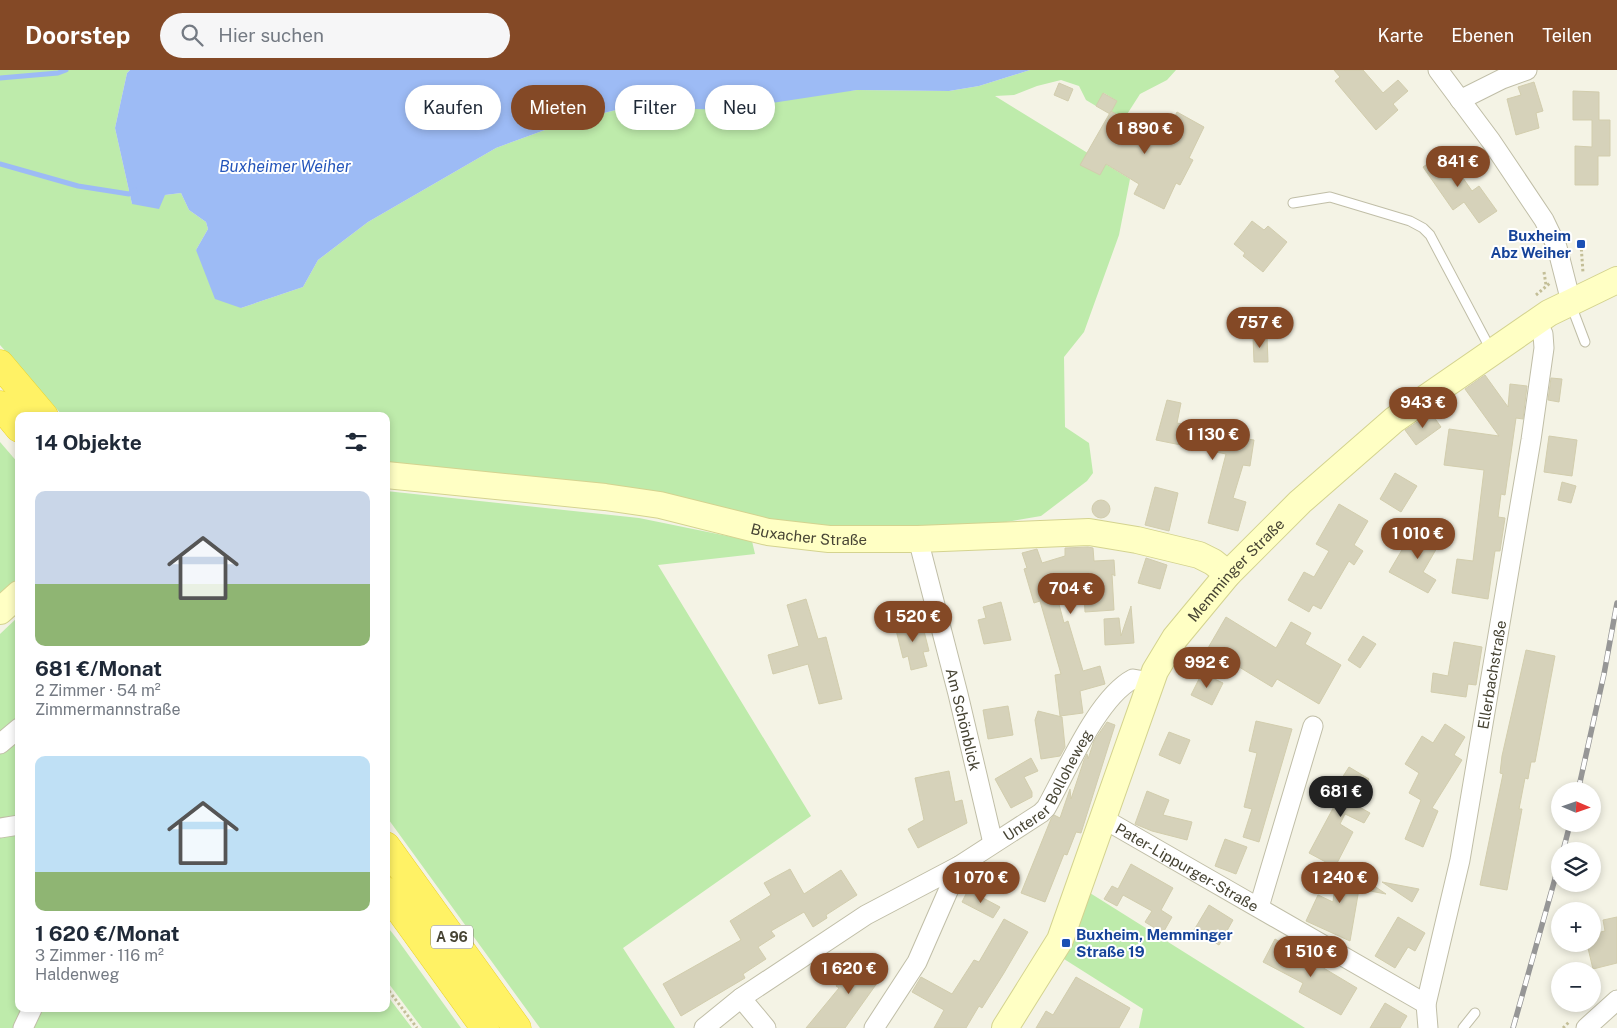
<!DOCTYPE html>
<html lang="de">
<meta charset="utf-8">
<style>
:root{--surface:#fff;--page:#f6f6f7;--text:#1f2937;--muted:#747a83;--accent:#844926}
body{margin:0;font-family:"Public Sans",sans-serif;background:var(--page);color:var(--text);height:100vh;display:flex;flex-direction:column;font-size:19px;white-space:nowrap}
*{box-sizing:border-box;margin:0}
p{font-size:16px;color:var(--muted)}
.icon{flex:none;width:28px;height:28px;fill:none;stroke:currentColor;stroke-width:2;stroke-linecap:round;stroke-linejoin:round}
.map{position:relative;flex:1;overflow:hidden}
.side{position:absolute;left:15px;top:342px;width:375px;height:600px;display:flex;flex-direction:column;background:var(--surface);border-radius:10px;box-shadow:0 2px 8px #0003}
.side>*{flex:none}
.hud{position:absolute;left:405px;top:15px;width:475px;height:45px;display:flex;gap:10px}
.needle{width:32px;rotate:92deg}
.controls{position:absolute;left:1551px;top:712px;display:grid;gap:10px}
.controls a{display:grid;place-items:center;width:50px;height:50px;border-radius:50%;background:var(--surface);box-shadow:0 2px 8px #0003;font-size:25px}
.price{position:absolute;translate:-50% -42px;padding:0 11px;border-radius:18px;background:var(--accent);color:#fff;font-size:16px;line-height:32px;filter:drop-shadow(0 1px 2px #0008)}
.price::after{content:'';position:absolute;left:50%;top:30px;width:15px;height:11px;margin-left:-8px;background:inherit;clip-path:polygon(0 0,100% 0,50% 100%)}
.price.current{background:#222;color:#fff}
ul{padding:0;list-style:none}
li{display:grid;align-content:center;gap:10px;height:265px;padding:0 20px}
li span{display:grid;place-items:center;height:155px;border-radius:10px;color:#555}
li>.icon{margin-inline-start:auto}
span .icon{width:90px;height:90px;fill:#fffc;stroke-width:1}
li b{font-size:21px}
h2{display:flex;justify-content:space-between;align-items:center;height:60px;padding:0 20px;font-size:21px}
.chip{padding:0 18px;border-radius:22px;background:var(--surface);box-shadow:0 2px 8px #0003;font-size:18px;line-height:45px}
.chip.current{background:var(--accent);color:#fff}
header{display:flex;align-items:center;gap:30px;box-sizing:border-box;height:70px;padding:0 25px;background:var(--accent);color:#fff}
header strong{font-size:24px}
nav{display:flex;gap:28px;margin-inline-start:auto;font-size:18px}
.search{width:350px;height:45px;background:var(--page);display:flex;align-items:center;gap:12px;box-sizing:border-box;padding:0 18px;border-radius:28px;color:var(--muted);font-size:19px}
.map>svg:first-child{display:block}
.green{fill:#beebab}
.water{fill:#9dbbf5}
.lines{fill:none;stroke-linecap:round;stroke-linejoin:round}
.stream{stroke:#9dbbf5;stroke-width:5}
.building{fill:#d6d2ba;stroke:#d2cdad}
.lane-casing{stroke:#c0bea7;stroke-width:11}
.street-casing{stroke:#c0bea7;stroke-width:21}
.secondary-casing{stroke:#d4d38f;stroke-width:28}
.highway-casing{stroke:#e9d22a;stroke-width:29}
.path{stroke:#c3be97;stroke-width:3;stroke-dasharray:2.5 2.5;stroke-linecap:butt}
.lane{stroke:#fff;stroke-width:9}
.street{stroke:#fff;stroke-width:19}
.secondary{stroke:#ffffc4;stroke-width:26}
.highway{stroke:#fff265;stroke-width:28}
.rail-casing{stroke:#969696;stroke-width:5.5}
.rail{stroke:#fff;stroke-width:4;stroke-dasharray:11;stroke-linecap:butt}
.transit-dot{fill:#1a4fb4;stroke:#fff;stroke-width:2}
.labels{text-anchor:middle;dominant-baseline:central;stroke-width:4;stroke-linejoin:round;paint-order:stroke}
.shield{fill:#fff;stroke:#7e7c71;stroke-width:1}
.shield-label{font-size:14px;font-weight:bold;fill:#474434}
.transit-label{font-size:15px;font-weight:bold;fill:#164399;stroke:#fff;text-anchor:end}
.street-label{font-size:15px;fill:#474434;stroke:#fff}
.water-label{font-size:16px;font-style:italic;fill:#2556bb;stroke:#fff}
</style>
<header>
<strong>Doorstep</strong>
<div class="search"><svg class="icon" aria-label="search" viewBox="0 0 24 24"><circle cx="10" cy="10" r="6"/><path d="M15 15l6 6"/></svg>Hier suchen</div>
<nav><a>Karte</a><a>Ebenen</a><a>Teilen</a></nav>
</header>
<div class="map">
<svg width="1617" height="958" viewBox="0 0 1617 958">
<rect width="100%" height="100%" fill="#f4f3e5"/>
<!-- green -->
<g class="green">
<polygon points="0,0 130,0 127,3 115,58 132,134 165,125 181,123 189,140 206,152 208,159 196,180 241,238 303,217 318,190 368,152 496,78 564,53 620,39 664,38 857,20 949,21 979,16 1030,0 1176,0 1167,10 1140,24 1124,49 1111,41 1117,31 1104,23 1096,36 1086,30 1079,16 1061,10 1037,16 1014,25 995,26 1130,109 1119,165 1084,262 1064,287 1065,357 1089,373 1093,403 1087,411 1041,446 988,455 847,461 386,394 386,346 63,346 0,275"/>
<polygon points="0,372 19,394 19,511 0,528"/>
<polygon points="386,421 639,448 752,471 755,484 658,495 811,746 623,878 675,958 540,958 386,746"/>
<polygon points="19,546 19,652 0,668 0,564"/>
<polygon points="19,664 19,751 0,754 0,681"/>
<polygon points="19,759 19,939 28,939 19,958 0,958 0,762"/>
<polygon points="1090,823 1305,958 1139,958 1143,939 1064,889"/>
<polygon points="386,855 397,869 461,958 422,958 386,910"/>
<polygon points="386,924 412,958 27,958 36,939 386,939"/>
</g>
<!-- water -->
<polygon class="water" points="130,0 1030,0 979,16 949,21 857,20 727,40 664,38 620,39 564,53 496,78 368,152 318,190 303,217 241,238 215,229 196,180 208,159 206,152 189,140 181,123 165,125 159,139 132,134 115,58 127,3"/>
<g class="lines">
<!-- stream -->
<g class="stream">
<polyline points="0,8 58,3 66,0"/>
<polyline points="0,94 78,116 129,124 135,120"/>
</g>
</g>
<!-- building -->
<g class="building">
<polygon points="1334,0 1363,0 1383,23 1398,10 1408,21 1393,34 1398,40 1376,60 1335,11 1340,7"/>
<polygon points="1534,12 1543,41 1536,43 1539,58 1516,65 1507,29 1521,25 1518,17"/>
<polygon points="1059,13 1073,19 1068,31 1054,25"/>
<polygon points="1573,21 1599,22 1599,50 1610,50 1610,86 1598,86 1598,115 1575,115 1575,76 1592,77 1592,50 1573,50"/>
<polygon points="1103,23 1117,31 1110,44 1096,36"/>
<polygon points="1111,41 1162,71 1177,42 1204,57 1189,88 1193,90 1180,115 1176,113 1164,139 1134,124 1139,114 1106,94 1100,105 1080,95"/>
<polygon points="1445,82 1472,121 1479,116 1497,141 1479,153 1464,132 1453,140 1423,97"/>
<polygon points="1252,151 1264,160 1268,156 1287,172 1263,202 1243,186 1245,183 1234,174"/>
<polygon points="1253,266 1267,266 1268,292 1254,292"/>
<polygon points="1485,305 1508,337 1510,314 1527,316 1523,349 1516,348 1505,425 1501,424 1498,447 1505,448 1500,481 1495,481 1488,529 1452,523 1457,489 1473,491 1484,400 1444,395 1449,359 1499,366 1465,319"/>
<polygon points="1551,308 1562,309 1559,332 1548,330"/>
<polygon points="1167,330 1181,333 1177,353 1208,360 1209,355 1221,358 1234,367 1254,370 1250,396 1243,395 1233,428 1246,432 1238,461 1208,453 1226,384 1156,370"/>
<polygon points="1431,343 1441,357 1416,375 1405,360"/>
<polygon points="1549,366 1577,370 1572,406 1544,402"/>
<polygon points="1395,403 1417,416 1401,442 1380,429"/>
<polygon points="1562,412 1576,416 1571,433 1558,430"/>
<polygon points="1155,417 1178,423 1169,461 1145,455"/>
<circle cx="1101" cy="439" r="9"/>
<polygon points="1339,434 1368,451 1354,475 1363,481 1354,495 1349,491 1321,539 1313,535 1309,542 1288,530 1304,502 1314,507 1329,481 1316,474"/>
<polygon points="1437,458 1448,464 1441,477 1438,476 1423,502 1436,510 1428,523 1389,502 1413,461 1430,471"/>
<polygon points="1088,477 1093,478 1094,491 1114,490 1115,506 1112,504 1114,540 1085,542 1083,506 1052,508 1064,553 1068,551 1083,601 1100,596 1105,614 1080,621 1083,643 1060,646 1055,605 1061,604 1040,531 1034,533 1024,499 1027,498 1022,483 1037,479 1042,493 1065,486 1065,478"/>
<polygon points="1146,488 1167,495 1160,519 1138,513"/>
<polygon points="806,529 818,569 826,567 842,629 819,634 808,594 773,604 768,585 799,576 787,535"/>
<polygon points="1001,532 1011,570 984,574 978,550 986,548 983,537"/>
<polygon points="1131,536 1134,573 1105,575 1104,549 1119,548 1121,566"/>
<polygon points="1226,547 1276,578 1291,552 1311,563 1305,574 1341,595 1319,634 1277,609 1272,617 1208,578"/>
<polygon points="921,549 929,581 923,582 927,596 911,600 908,586 903,588 895,556"/>
<polygon points="1363,566 1376,574 1360,598 1348,590"/>
<polygon points="1454,572 1482,577 1476,615 1468,614 1466,627 1431,622 1433,603 1448,606"/>
<polygon points="1526,580 1555,586 1535,692 1531,692 1528,709 1525,708 1519,739 1522,739 1507,820 1480,815 1503,704 1500,703 1502,686"/>
<polygon points="1202,603 1223,613 1212,635 1191,625"/>
<polygon points="1008,636 1013,665 988,669 983,640"/>
<polygon points="1038,641 1062,647 1065,677 1060,686 1041,689 1035,650"/>
<polygon points="1256,651 1292,659 1259,772 1243,767 1252,739 1244,737 1257,683 1249,681"/>
<polygon points="1107,652 1115,655 1081,763 1076,762 1067,785 1064,784 1045,832 1021,823 1051,749 1054,745 1060,748 1070,719 1071,729 1084,690 1087,684 1088,689 1094,671"/>
<polygon points="1445,654 1465,667 1454,685 1462,690 1432,738 1438,741 1423,777 1405,769 1421,730 1409,723 1419,703 1405,694 1422,666 1433,673"/>
<polygon points="1169,662 1190,670 1180,694 1159,685"/>
<polygon points="1031,688 1038,701 1024,707 1032,722 1032,727 1011,738 995,709"/>
<polygon points="1349,697 1369,709 1354,734 1370,743 1364,753 1345,744 1340,754 1353,762 1335,797 1309,783 1338,729 1331,725"/>
<polygon points="949,701 955,732 962,730 967,753 918,778 908,759 924,750 915,708"/>
<polygon points="1147,721 1169,730 1163,745 1192,752 1187,770 1152,761 1135,754"/>
<polygon points="1225,769 1247,777 1236,804 1215,796"/>
<polygon points="1131,794 1173,818 1161,840 1172,847 1163,863 1145,852 1152,841 1123,825 1117,836 1104,829 1112,816 1118,819"/>
<polygon points="1342,794 1386,824 1359,819 1350,871 1306,851 1318,825 1333,832 1336,807 1334,805"/>
<polygon points="790,799 804,824 841,800 857,825 826,845 827,848 813,857 804,842 771,861 775,866 758,877 766,889 743,904 745,908 681,946 663,914 741,870 730,851 771,825 764,813"/>
<polygon points="1382,812 1419,819 1412,832"/>
<polygon points="968,820 1000,837 993,848 962,832"/>
<polygon points="1209,835 1233,850 1219,875 1194,860"/>
<polygon points="1398,847 1425,863 1415,881 1408,877 1395,898 1375,886"/>
<polygon points="1617,847 1617,893 1593,899 1587,874 1592,874 1592,864 1605,861 1603,850"/>
<polygon points="1004,849 1028,862 1004,903 982,938 979,936 966,958 934,958 944,940 912,922 921,907 952,924 974,890 979,892"/>
<polygon points="1275,869 1357,918 1341,945 1299,922 1303,913 1263,892"/>
<polygon points="860,883 885,902 845,958 806,958 839,918 836,916"/>
<polygon points="1076,907 1130,938 1119,958 1036,958 1046,941 1053,945"/>
<polygon points="1385,933 1407,946 1400,958 1370,958"/>
</g>
<g class="lines">
<defs>
<g id="lane">
<polyline points="1293,133 1330,127 1410,151 1423,158 1430,165 1491,280"/>
<polyline points="1571,235 1585,272"/>
<polyline points="1463,958 1475,943"/>
</g>
<g id="street">
<polyline points="1438,0 1491,71 1544,150 1557,177 1571,232"/>
<polyline points="1460,30 1502,9 1527,0"/>
<path id="s1" d="M 918,469 L 958,624 L 993,773"/>
<polyline points="0,674 19,658"/>
<path id="s2" d="M 1104,749 L 1426,934"/>
<polyline points="0,758 19,755"/>
<polyline points="1259,837 1313,656"/>
<polyline points="741,928 766,958"/>
<polyline points="23,958 32,939"/>
<path id="s3" d="M 704,958 L 741,928 L 866,845 L 959,796 L 1041,743 L 1046,738 C 1066,703 1097,628 1133,609 L 1150,612"/>
<polyline points="874,958 917,892 959,796"/>
<path id="s4" d="M 1428,958 L 1426,934 L 1460,790 L 1531,370 L 1544,278 L 1543,264 L 1536,251"/>
<polyline points="1586,958 1617,930"/>
</g>
<g id="secondary">
<path id="s5" d="M 386,405 L 605,427 L 660,435 L 768,462 L 829,469 L 918,469 L 1089,462 L 1137,470 L 1199,485 L 1213,492 L 1228,504"/>
<polyline points="0,541 19,524"/>
<path id="s6" d="M 1005,958 L 1060,870 L 1155,601 L 1175,568 L 1228,504 L 1300,432 L 1394,350 L 1549,243 L 1617,210"/>
</g>
<g id="highway">
<polyline points="0,294 44,346"/>
<polyline points="0,335 19,358"/>
<polyline points="386,776 517,958"/>
<polyline points="386,821 485,958"/>
</g>
</defs>
<!-- lane casing -->
<use href="#lane" class="lane-casing"/>
<!-- street casing -->
<use href="#street" class="street-casing"/>
<!-- secondary casing -->
<use href="#secondary" class="secondary-casing"/>
<!-- highway casing -->
<use href="#highway" class="highway-casing"/>
<!-- path -->
<g class="path">
<polyline points="1581,174 1583,203"/>
<polyline points="1544,202 1546,215"/>
<polyline points="1536,225 1550,213"/>
<polyline points="386,917 417,958"/>
<polyline points="1563,958 1570,951"/>
</g>
<!-- lane -->
<use href="#lane" class="lane"/>
<!-- street -->
<use href="#street" class="street"/>
<!-- secondary -->
<use href="#secondary" class="secondary"/>
<!-- highway -->
<use href="#highway" class="highway"/>
<defs>
<g id="rail">
<polyline points="1578,721 1604,604 1617,533"/>
<polyline points="1563,781 1570,754"/>
<polyline points="1513,958 1560,791"/>
</g>
</defs>
<!-- rail casing -->
<use href="#rail" class="rail-casing"/>
<!-- rail -->
<use href="#rail" class="rail"/>
</g>
<!-- markers -->
<g class="transit-dot">
<rect x="1576" y="169" width="10" height="10" rx="2.5"/>
<rect x="1061" y="868" width="10" height="10" rx="2.5"/>
</g>
<g class="labels">
<!-- shield labels -->
<rect class="shield" x="431" y="855.5" width="42" height="23" rx="4"/>
<g class="shield-label">
<text x="452" y="867">A 96</text>
</g>
<!-- transit labels -->
<g class="transit-label">
<text x="1571" y="165">Buxheim<tspan x="1571" dy="17">Abz Weiher</tspan></text>
<text x="1076" y="864" text-anchor="start">Buxheim, Memminger<tspan x="1076" dy="17">Straße 19</tspan></text>
</g>
<!-- street labels -->
<g class="street-label">
<text stroke="none"><textPath href="#s5" startOffset="428">Buxacher Straße</textPath></text>
<text stroke="none"><textPath href="#s6" startOffset="519">Memminger Straße</textPath></text>
<text stroke="none"><textPath href="#s4" startOffset="360">Ellerbachstraße</textPath></text>
<text stroke="none"><textPath href="#s1" startOffset="186">Am Schönblick</textPath></text>
<text stroke="none"><textPath href="#s3" startOffset="426">Unterer Bolloheweg</textPath></text>
<text stroke="none"><textPath href="#s2" startOffset="96">Pater-Lippurger-Straße</textPath></text>
</g>
<!-- water labels -->
<g class="water-label">
<text x="285" y="96">Buxheimer Weiher</text>
</g>
</g>
</svg>
<div class="controls">
<a><svg class="needle" viewBox="-14 -14 28 28"><path d="M0-13l5 13h-10z" fill="#e53935"/><path d="M0 13l5-13h-10z" fill="#747a83"/></svg></a>
<a><svg class="icon" aria-label="layers" viewBox="0 0 24 24"><path d="M12 4l9 5-9 5-9-5zM3 14l9 5 9-5"/></svg></a>
<a>+</a>
<a>−</a>
</div>
<b class="price" style="left:1145px;top:85px">1 890 €</b>
<b class="price" style="left:1458px;top:118px">841 €</b>
<b class="price" style="left:1260px;top:279px">757 €</b>
<b class="price" style="left:1423px;top:359px">943 €</b>
<b class="price" style="left:1213px;top:391px">1 130 €</b>
<b class="price" style="left:1418px;top:490px">1 010 €</b>
<b class="price" style="left:1071px;top:545px">704 €</b>
<b class="price" style="left:913px;top:573px">1 520 €</b>
<b class="price" style="left:1207px;top:619px">992 €</b>
<b class="price current" style="left:1341px;top:748px">681 €</b>
<b class="price" style="left:981px;top:834px">1 070 €</b>
<b class="price" style="left:1340px;top:834px">1 240 €</b>
<b class="price" style="left:1311px;top:908px">1 510 €</b>
<b class="price" style="left:849px;top:925px">1 620 €</b>
<div class="hud">
<a class="chip">Kaufen</a>
<a class="chip current">Mieten</a>
<a class="chip">Filter</a>
<a class="chip">Neu</a>
</div>
<section class="side">
<h2>14 Objekte<svg class="icon" aria-label="filters" viewBox="0 0 24 24"><path d="M4 7h16M4 17h16"/><circle cx="9" cy="7" r="2"/><circle cx="15" cy="17" r="2"/></svg></h2>
<ul>
<li><span style="background:linear-gradient(#c9d6e8 60%,#8fb573 0)"><svg class="icon" aria-label="home" viewBox="0 0 24 24"><path d="M3 11l9-7 9 7M6 9v11h12V9"/></svg></span><div><b>681 €/Monat</b><p>2 Zimmer · 54 m²</p><p>Zimmermannstraße</p></div></li>
<li><span style="background:linear-gradient(#bfe0f5 75%,#8fb573 0)"><svg class="icon" aria-label="home" viewBox="0 0 24 24"><path d="M3 11l9-7 9 7M6 9v11h12V9"/></svg></span><div><b>1 620 €/Monat</b><p>3 Zimmer · 116 m²</p><p>Haldenweg</p></div></li>
</ul>
</section>
</div>
